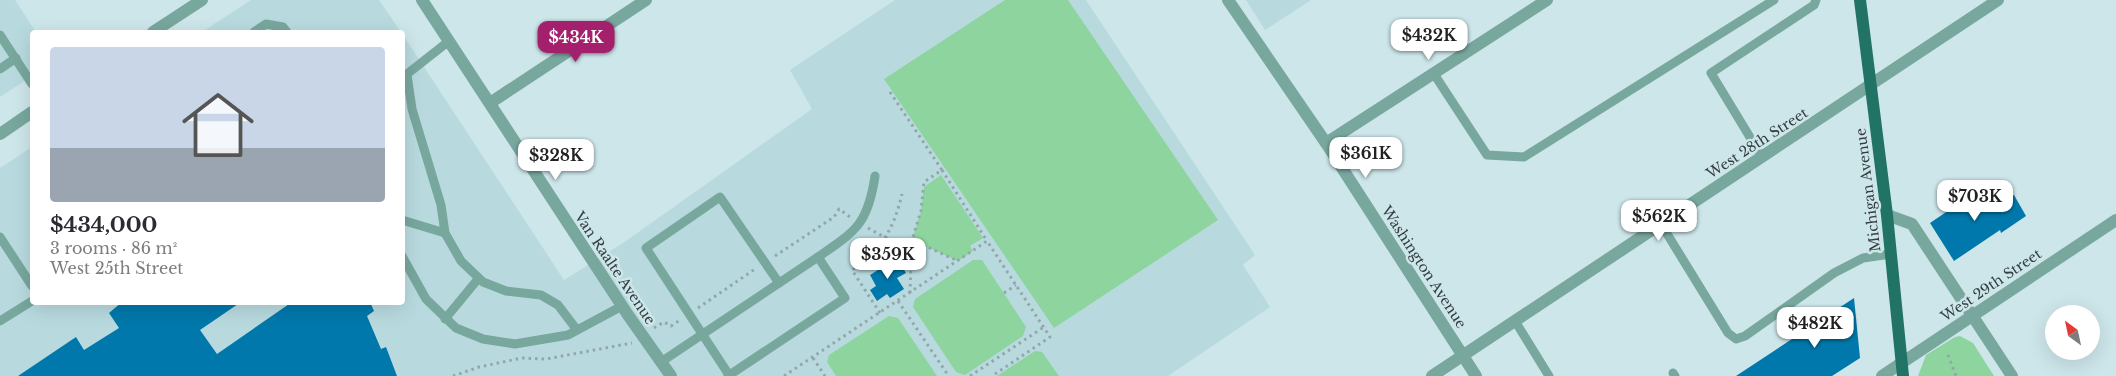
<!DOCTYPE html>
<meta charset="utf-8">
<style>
:root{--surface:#fff;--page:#f7f7f7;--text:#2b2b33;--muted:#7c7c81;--accent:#a41f6c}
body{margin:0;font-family:"Libre Baskerville",serif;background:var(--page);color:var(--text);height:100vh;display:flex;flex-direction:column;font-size:19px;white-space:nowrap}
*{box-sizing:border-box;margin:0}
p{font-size:16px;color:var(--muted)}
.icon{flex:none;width:28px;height:28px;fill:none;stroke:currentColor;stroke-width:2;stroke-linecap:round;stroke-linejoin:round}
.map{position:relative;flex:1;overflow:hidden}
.side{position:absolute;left:30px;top:30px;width:375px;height:275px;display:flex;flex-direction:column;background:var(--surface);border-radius:5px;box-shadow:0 5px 20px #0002}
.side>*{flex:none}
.needle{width:32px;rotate:327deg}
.controls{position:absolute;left:2045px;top:305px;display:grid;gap:10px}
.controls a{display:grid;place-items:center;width:55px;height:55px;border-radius:50%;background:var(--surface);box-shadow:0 5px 20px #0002;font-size:25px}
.price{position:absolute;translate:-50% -42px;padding:0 11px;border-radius:10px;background:#fff;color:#222;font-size:16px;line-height:32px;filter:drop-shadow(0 1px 2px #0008)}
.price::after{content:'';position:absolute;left:50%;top:30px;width:15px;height:11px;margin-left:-8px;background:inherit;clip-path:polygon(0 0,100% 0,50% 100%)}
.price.on{background:var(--accent);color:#fff}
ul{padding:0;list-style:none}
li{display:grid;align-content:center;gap:10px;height:265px;padding:0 20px}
li span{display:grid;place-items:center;height:155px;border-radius:5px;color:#555}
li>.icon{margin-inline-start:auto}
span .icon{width:90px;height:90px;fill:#fffc;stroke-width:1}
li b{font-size:21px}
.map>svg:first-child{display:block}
.built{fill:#b8dadf}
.green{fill:#8dd49f}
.building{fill:#0178ab}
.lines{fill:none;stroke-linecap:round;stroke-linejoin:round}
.path{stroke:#93a6a9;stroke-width:3;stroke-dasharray:2.5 4;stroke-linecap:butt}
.lane{stroke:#78a79d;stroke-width:9}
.street{stroke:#78a79d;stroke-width:12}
.primary{stroke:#207365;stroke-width:12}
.labels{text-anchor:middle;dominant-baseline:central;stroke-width:5;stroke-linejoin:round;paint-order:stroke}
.street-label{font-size:14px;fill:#343e40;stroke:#cde6ea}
</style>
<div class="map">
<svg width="2116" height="376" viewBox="0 0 2116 376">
<rect width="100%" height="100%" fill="#cde6ea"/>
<!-- built -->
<g class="built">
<polygon points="0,0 15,0 36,32 32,32 32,76 0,97"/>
<polygon points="251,0 379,0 401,32 202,32"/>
<polygon points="895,0 1086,0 1255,255 1243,265 1270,307 1168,376 0,376 0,168 32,147 32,302 402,302 403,35 564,280 623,243 812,109 790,70"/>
<polygon points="1246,0 1311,0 1265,30"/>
</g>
<!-- green -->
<g class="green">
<polygon points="1005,0 1068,0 1218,220 1054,328 884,79"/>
<polygon points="941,175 983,238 970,246 973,251 958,261 912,240 921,211 924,187"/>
<polygon points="973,260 982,260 1026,327 1023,336 965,375 956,372 913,307 915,299"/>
<polygon points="889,316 898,318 937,376 836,376 827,362 829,355"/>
<polygon points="1960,336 1973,343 1994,376 1918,376 1926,355 1955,337"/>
<polygon points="1035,351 1042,352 1059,376 997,376"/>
</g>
<!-- building -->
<g class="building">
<polygon points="1983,187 1994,207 2014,195 2026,216 2001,233 2000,230 1954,261 1930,223"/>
<polygon points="897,258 906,273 897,278 904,289 890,298 887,294 877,301 870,290 876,286 870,275"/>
<polygon points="1854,298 1860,358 1832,376 1736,376"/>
<polygon points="122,302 241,302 200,330 217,354 292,302 370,302 374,311 367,316 381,349 386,347 397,376 18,376 76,337 84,350 119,328 109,313"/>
</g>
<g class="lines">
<!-- path -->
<g class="path">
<polyline points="890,92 942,170 924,182 921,211 912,240"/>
<polyline points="942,170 987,241"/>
<polyline points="868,228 911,252"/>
<polyline points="775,256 834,217 839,209 850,217"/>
<polyline points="910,293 912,240 958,261"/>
<polyline points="1004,293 1016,285"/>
<polyline points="898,301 948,375"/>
<polyline points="698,308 755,269"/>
<path d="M 880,313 L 852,270 C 882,250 894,228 902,194"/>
<polyline points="654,328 664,322 671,326 680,320"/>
<polyline points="1948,355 1956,376"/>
<polyline points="813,358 825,376"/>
<polyline points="453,376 479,367 522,358 546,359 632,343"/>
<polyline points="784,376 987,241 1050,337 992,376"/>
<polyline points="970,376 1044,327"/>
</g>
<!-- lane -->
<g class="lane">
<polyline points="254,32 266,24 283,27 287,32"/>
<polyline points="0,35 32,84"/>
<polyline points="0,69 16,58"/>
<polyline points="1434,74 1487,155 1524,157 1774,0"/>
<polyline points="407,75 412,109 441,205 445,233 461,261 483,282 506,291 541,295 558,305 577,330"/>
<polyline points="402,78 449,41"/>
<polyline points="1762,157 1711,73 1814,5 1816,0"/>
<polyline points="402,220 445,233"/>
<polyline points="1661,224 1728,333 1736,339 1745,336 1834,273 1863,258 1891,254"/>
<polyline points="0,237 32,286"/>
<polyline points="402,256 426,299 456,328 483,339 515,344 568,335 622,306"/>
<path d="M 818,257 C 856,231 868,224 875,176"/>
<polyline points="445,319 478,279"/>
<polyline points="0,321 32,301"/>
<polyline points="1515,321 1549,376"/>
<polyline points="661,362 818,257 845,298 728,376"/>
<polyline points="1673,373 1675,376"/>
<polyline points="729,375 646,248 720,197 779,283"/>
</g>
<!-- street -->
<g class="street">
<polyline points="422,0 628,315 671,376"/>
<polyline points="1228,0 1326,143 1476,376"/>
<polyline points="153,32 202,0"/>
<polyline points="490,103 646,0"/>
<polyline points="0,134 32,112"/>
<polyline points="1326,143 1547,0"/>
<polyline points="1887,215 1912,224 2012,376"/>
<polyline points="1432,376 1998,0"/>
<polyline points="1882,376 2116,220"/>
</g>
<!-- primary -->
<polyline class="primary" points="1860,0 1887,215 1903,376"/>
</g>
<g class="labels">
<!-- street labels -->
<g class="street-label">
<text transform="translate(1757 143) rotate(-33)">West 28th Street</text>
<text transform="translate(1868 190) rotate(-97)">Michigan Avenue</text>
<text transform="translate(1424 267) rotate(57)">Washington Avenue</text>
<text transform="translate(615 268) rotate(56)">Van Raalte Avenue</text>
<text transform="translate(1991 285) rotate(-34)">West 29th Street</text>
</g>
</g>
</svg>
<div class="controls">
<a><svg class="needle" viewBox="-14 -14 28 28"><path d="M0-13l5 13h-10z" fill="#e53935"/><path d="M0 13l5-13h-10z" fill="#7c7c81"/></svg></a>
</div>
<b class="price" style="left:1429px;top:61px">$432K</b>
<b class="price on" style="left:576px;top:63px">$434K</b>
<b class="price" style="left:1366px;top:179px">$361K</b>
<b class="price" style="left:556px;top:181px">$328K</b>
<b class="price" style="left:1975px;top:222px">$703K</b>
<b class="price" style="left:1659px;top:242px">$562K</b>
<b class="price" style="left:888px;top:280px">$359K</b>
<b class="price" style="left:1815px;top:349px">$482K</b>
<section class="side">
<ul>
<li><span style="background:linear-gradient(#c9d6e8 65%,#9aa5b1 0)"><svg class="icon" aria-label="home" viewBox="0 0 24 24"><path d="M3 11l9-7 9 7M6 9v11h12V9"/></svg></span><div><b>$434,000</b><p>3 rooms · 86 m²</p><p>West 25th Street</p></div></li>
</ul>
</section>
</div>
